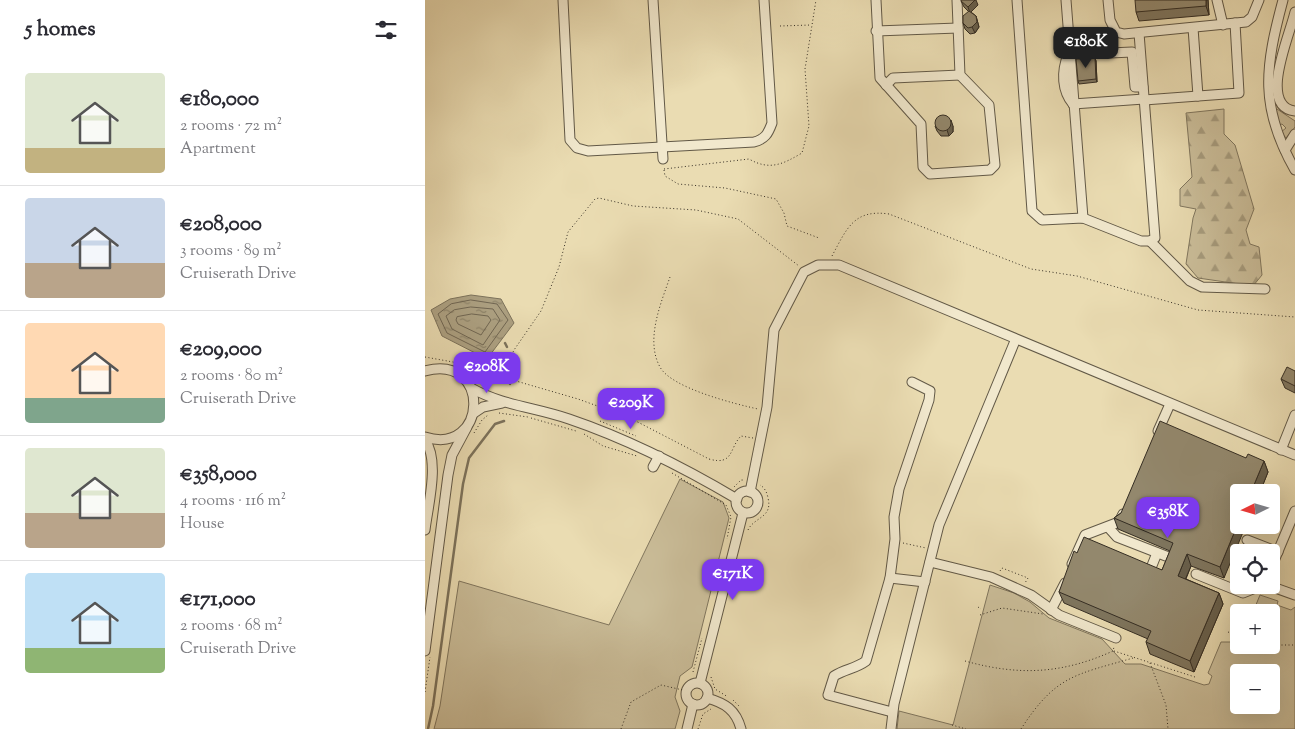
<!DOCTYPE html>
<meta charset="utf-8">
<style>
:root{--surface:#fff;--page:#f2f2f3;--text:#2b2b33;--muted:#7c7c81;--line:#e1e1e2;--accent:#7c3aed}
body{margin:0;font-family:"Sorts Mill Goudy",serif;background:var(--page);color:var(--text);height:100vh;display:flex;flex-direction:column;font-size:19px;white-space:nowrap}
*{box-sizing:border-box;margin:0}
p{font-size:16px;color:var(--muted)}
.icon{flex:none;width:28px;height:28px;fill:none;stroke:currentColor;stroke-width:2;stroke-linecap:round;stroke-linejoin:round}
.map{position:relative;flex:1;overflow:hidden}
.drawer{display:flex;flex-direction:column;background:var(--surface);width:425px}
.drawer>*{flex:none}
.needle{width:32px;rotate:265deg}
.buttons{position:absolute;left:805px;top:484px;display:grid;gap:10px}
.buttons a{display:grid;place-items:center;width:50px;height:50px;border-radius:5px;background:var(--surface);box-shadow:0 5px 20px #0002;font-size:25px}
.price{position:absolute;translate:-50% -42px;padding:0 11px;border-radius:10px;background:var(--accent);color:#fff;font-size:16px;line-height:32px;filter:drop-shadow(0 1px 2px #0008)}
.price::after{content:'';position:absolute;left:50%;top:30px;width:15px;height:11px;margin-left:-8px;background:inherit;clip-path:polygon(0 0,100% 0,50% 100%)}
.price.current{background:#222;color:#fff}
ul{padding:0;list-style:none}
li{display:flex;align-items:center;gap:15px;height:125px;padding:0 25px}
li+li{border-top:1px solid var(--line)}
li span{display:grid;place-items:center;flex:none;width:140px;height:100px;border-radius:5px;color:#555}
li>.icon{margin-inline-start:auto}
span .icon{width:60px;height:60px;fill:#fffc;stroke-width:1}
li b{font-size:21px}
h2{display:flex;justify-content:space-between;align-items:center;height:60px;padding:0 25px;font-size:21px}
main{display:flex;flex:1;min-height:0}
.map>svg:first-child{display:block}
.green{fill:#cbbe9a;stroke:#80765e;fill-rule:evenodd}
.forest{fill:url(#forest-firs);stroke:#80765e}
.water{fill:url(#water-ripples);stroke:#7c725b}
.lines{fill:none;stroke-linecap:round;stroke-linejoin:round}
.shore{stroke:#706652;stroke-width:1}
.stream{stroke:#7c725b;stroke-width:2.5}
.minor-casing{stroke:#625947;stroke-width:11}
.path{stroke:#342d23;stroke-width:1;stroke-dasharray:1 2.5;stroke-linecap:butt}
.minor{stroke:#f1e8cd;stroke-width:9}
.wall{fill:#7e755e;stroke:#342d23}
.shaded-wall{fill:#675f4c;stroke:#342d23}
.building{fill:#93886d;stroke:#342d23}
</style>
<main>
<section class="drawer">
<h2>5 homes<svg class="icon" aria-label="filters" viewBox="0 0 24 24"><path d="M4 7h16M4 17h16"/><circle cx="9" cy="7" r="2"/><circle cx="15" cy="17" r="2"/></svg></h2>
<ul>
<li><span style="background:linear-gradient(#dfe7d0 75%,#c2b280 0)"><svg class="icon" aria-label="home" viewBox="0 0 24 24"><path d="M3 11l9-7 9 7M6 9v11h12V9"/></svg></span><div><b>€180,000</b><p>2 rooms · 72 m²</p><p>Apartment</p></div></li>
<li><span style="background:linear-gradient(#c9d6e8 65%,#b9a48a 0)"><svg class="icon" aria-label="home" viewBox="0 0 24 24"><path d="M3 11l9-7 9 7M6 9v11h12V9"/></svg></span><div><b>€208,000</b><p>3 rooms · 89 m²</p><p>Cruiserath Drive</p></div></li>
<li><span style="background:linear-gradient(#ffd9b3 75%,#7fa58c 0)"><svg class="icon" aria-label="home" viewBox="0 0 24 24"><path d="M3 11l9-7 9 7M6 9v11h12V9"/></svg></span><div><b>€209,000</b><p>2 rooms · 80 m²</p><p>Cruiserath Drive</p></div></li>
<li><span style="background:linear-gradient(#dfe7d0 65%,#b9a48a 0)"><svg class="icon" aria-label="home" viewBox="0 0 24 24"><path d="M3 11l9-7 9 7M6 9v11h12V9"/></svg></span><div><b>€358,000</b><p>4 rooms · 116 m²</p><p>House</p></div></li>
<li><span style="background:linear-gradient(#bfe0f5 75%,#8fb573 0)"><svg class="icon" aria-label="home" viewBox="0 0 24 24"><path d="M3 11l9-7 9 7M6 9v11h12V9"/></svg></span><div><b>€171,000</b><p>2 rooms · 68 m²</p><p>Cruiserath Drive</p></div></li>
</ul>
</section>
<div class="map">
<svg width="870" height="729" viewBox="0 0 870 729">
<defs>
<pattern id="forest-firs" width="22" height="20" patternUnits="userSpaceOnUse" patternTransform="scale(1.25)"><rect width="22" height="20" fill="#cbbe9a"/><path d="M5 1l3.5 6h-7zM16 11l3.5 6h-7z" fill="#a69b7d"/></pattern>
<pattern id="water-ripples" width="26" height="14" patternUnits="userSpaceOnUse" patternTransform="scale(1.25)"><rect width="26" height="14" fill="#aca081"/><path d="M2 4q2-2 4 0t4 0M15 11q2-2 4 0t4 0" fill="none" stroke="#8d8369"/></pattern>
</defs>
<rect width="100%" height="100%" fill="#eadcb2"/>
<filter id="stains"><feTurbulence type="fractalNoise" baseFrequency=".004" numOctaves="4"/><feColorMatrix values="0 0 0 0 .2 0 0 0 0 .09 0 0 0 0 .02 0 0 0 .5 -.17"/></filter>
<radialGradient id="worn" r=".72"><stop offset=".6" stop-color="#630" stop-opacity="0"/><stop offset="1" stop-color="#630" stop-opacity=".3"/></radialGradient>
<!-- green -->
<g class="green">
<polygon points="852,109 870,121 870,127 861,138 856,132 861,128 857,124 854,125 849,111"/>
<polygon points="255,479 298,502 304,518 267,667 255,676 250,697 255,711 250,729 9,729 15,706 34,581 184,625"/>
<path d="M 565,585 L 589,593 L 605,602 L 624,618 L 677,639 L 700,664 L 716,664 L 779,685 L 784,684 L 787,676 L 783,673 L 796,642 L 806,642 L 810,631 L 814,630 L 814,645 L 846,645 L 846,612 L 828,612 L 835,595 L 853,601 L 852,605 L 866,610 L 870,607 L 870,729 L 472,729 L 474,711 L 528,725 ZM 814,672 L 846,672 L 846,705 L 814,705 Z"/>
</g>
<!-- forest -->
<polygon class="forest" points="799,109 799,134 810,145 829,209 821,230 825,244 834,247 837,275 828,286 773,278 761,264 768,218 771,209 755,206 755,189 767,177 761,113"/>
<!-- water -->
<polygon class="water" points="46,295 76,299 89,323 62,359 17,336 6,310 25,299"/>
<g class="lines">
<!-- shore -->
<g class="shore">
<polygon points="46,300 72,304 83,320 60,352 22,333 13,314 26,304"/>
<polygon points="46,307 68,309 75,320 58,345 27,329 21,316 29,310"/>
<polygon points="47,314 63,316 66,320 56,335 33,324 31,320 32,317"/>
</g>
<!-- stream -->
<g class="stream">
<polyline points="80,343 82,347"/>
<polyline points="83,361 85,384"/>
<polyline points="3,729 8,706 38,484 44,458 70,424 79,421"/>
</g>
<defs>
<g id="minor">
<path d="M 138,0 L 145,140 L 152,148 L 163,151 L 329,142 C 340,139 343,134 347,123 L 339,0"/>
<polyline points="228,0 238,159"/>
<polyline points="451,0 455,78 496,124 498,167 505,174 565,170 570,165 564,105 535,75 532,0"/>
<polyline points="592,0 607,211 617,220 658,218 716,241 725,241 730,238 714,33"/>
<polyline points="641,0 658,218"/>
<polyline points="683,0 685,20 691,32 699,34 821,22 827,17 834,0"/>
<polyline points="792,0 798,25"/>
<path d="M 858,0 C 840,67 834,107 870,170"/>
<path d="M 870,12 C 866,32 832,107 870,111"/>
<polyline points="768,28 773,96"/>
<polyline points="451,31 533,28"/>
<polyline points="677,47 685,53 707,52 710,87 718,87"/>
<polyline points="645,50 677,47 691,32"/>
<path d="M 643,55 C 636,72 637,91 648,104"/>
<polyline points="461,85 468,78 535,75"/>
<polyline points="719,100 814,93 810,23"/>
<polyline points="648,104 719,99"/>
<polyline points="860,150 870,134"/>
<polyline points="725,241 765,281 777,287 840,289"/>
<path d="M 0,371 C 67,353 63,457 0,437"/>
<path d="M 46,388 C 79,406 109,407 144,419 C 203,439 258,467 312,499"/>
<polyline points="49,413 58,407 77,403"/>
<polyline points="733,431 745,404"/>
<path d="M 0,440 C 15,461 3,505 0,530"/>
<polyline points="856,450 870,415"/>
<polyline points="228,467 234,456"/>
<circle cx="322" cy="502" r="11"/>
<polyline points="325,492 342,407 349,330 379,272 393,265 414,265 870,455"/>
<polyline points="683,527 692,537 746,558"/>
<polyline points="822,540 853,552"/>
<polyline points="812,561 814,562"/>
<polyline points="505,562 566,577 606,595 634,615 691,638"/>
<polyline points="647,564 660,535 694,522 698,514"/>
<polyline points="726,568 732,553"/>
<polyline points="846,568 870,511"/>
<polyline points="771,574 818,593 838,585"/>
<polyline points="465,578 500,582"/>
<polyline points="842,585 870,595"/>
<polyline points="626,610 640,583"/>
<polyline points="0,651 23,475 27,455 42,427"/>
<polyline points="275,683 318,513"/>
<circle cx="272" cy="694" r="11"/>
<path d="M 282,698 C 300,703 311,710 316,729"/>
<path d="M 467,712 L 403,695 L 409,676 C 420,669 430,669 441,661 L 465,578 L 470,539 L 469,517 L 474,489 L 504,400 L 505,391 L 487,382"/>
<polyline points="262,729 268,704"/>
<polyline points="466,729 469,704 514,525 590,341"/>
</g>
</defs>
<!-- minor casing -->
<use href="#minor" class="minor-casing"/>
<!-- path -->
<g class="path">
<polyline points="355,26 386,25"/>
<path d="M 239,169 L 324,159 C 345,171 358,164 377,153 L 384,126 L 380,69 L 391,0"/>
<polyline points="239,170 240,176 253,184 300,188 351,199 359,213 362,226 394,238"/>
<path d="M 407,256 C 422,228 429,209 464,214 L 606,269 L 652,276 L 773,310 L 870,317"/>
<path d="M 245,277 C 236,303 220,340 235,367 C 246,388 310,404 333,409"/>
<polyline points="0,357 28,362 42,369"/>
<polyline points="45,371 54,381"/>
<polyline points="74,413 103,417"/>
<polyline points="106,418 151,431"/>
<polyline points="175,421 211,436"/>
<polyline points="49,433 57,420 63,415"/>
<polyline points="159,434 178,446 212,456"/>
<path d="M 328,438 L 316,436 C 304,448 309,466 284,459 L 203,417 L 153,399 L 91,381 L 84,369 L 84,361 L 89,350 L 116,311 L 134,267 L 143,232 L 170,199 L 174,198 L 208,206 L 271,210 L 313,219 L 374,266"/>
<polyline points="247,473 301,505 306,517 302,539"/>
<polyline points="309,487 316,480 319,480"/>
<path d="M 323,530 C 329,517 348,518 343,498 C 342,492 339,487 335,485"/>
<polyline points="478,543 501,548"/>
<polyline points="575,571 577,568 603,578 600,583"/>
<polyline points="553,607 556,609"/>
<polyline points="555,615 577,608 618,614"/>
<polyline points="803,632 814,636"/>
<polyline points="846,645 870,645"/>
<polyline points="689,651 770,677"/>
<path d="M 540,661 C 594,676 637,674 688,651 L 689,647"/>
<polyline points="725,663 741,705 743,729"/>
<polyline points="268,672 277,638"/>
<polyline points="286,677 290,689 303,697"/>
<polyline points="0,692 5,657"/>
<polyline points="308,700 314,706"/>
<polyline points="527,725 541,729"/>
<polyline points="196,729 206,702 236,685 262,691"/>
<polyline points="273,729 278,714 286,709"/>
<path d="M 596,729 C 631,675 650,675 708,658"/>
</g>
<!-- minor -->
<use href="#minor" class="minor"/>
</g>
<!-- wall -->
<g class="wall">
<polygon points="783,0 784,15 714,21 711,12"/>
<polygon points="536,1 553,5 546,12 551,16 554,27 550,33 545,34 540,29 538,23 544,12 539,7"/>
<polygon points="670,58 671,61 672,82 654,84 653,81"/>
<polygon points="510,126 528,126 528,132 524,136 516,136 512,131"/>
<polygon points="870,371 870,393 860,388 856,379"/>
<polygon points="821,458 839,461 843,472 835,492 814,492 799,578 766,566 761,579 794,593 798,604 769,672 725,654 721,642 723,639 639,603 634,592 652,553 737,570 745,551 693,529 689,518 696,513"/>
</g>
<!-- shaded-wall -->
<g class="shaded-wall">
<polygon points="550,0 551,0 553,5 545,13 543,7"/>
<polygon points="781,0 783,0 784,15 781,6"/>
<polygon points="551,16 554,27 550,33 547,27"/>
<polygon points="670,58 671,61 672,82 671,79"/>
<polygon points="526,120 528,126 528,132 524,136 522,130"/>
<polygon points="839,461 843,472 835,492 826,492"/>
<polygon points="814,521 814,525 821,525 799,578 795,567"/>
<polygon points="762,554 766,566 757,587 753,576"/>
<polygon points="794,593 798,604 769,672 765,661"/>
</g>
<!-- building -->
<g class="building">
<polygon points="536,0 550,0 543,7 536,1"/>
<polygon points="710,0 781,0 781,6 711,12"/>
<polygon points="544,11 551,16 552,22 547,27 543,28 538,23 538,16"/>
<polygon points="670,58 671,79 653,81 651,59"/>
<circle cx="518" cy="123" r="8"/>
<polygon points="862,367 870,371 870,386 856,379"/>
<polygon points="735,421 821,458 823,454 839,461 826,492 814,492 814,521 795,567 762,554 753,576 794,593 765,661 721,642 726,631 634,592 649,551 652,553 659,537 737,570 748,543 689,518 696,513"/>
</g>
<rect width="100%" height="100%" filter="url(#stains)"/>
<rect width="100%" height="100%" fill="url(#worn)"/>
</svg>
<div class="buttons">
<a><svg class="needle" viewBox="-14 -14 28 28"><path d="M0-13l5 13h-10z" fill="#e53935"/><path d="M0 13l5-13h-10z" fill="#7c7c81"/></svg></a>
<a><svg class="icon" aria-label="locate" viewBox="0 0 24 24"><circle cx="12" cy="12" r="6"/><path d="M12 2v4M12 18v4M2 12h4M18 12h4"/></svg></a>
<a>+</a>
<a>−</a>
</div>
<b class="price current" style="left:661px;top:69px">€180K</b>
<b class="price" style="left:62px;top:394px">€208K</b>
<b class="price" style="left:206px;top:430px">€209K</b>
<b class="price" style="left:743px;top:539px">€358K</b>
<b class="price" style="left:308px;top:601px">€171K</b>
</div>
</main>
